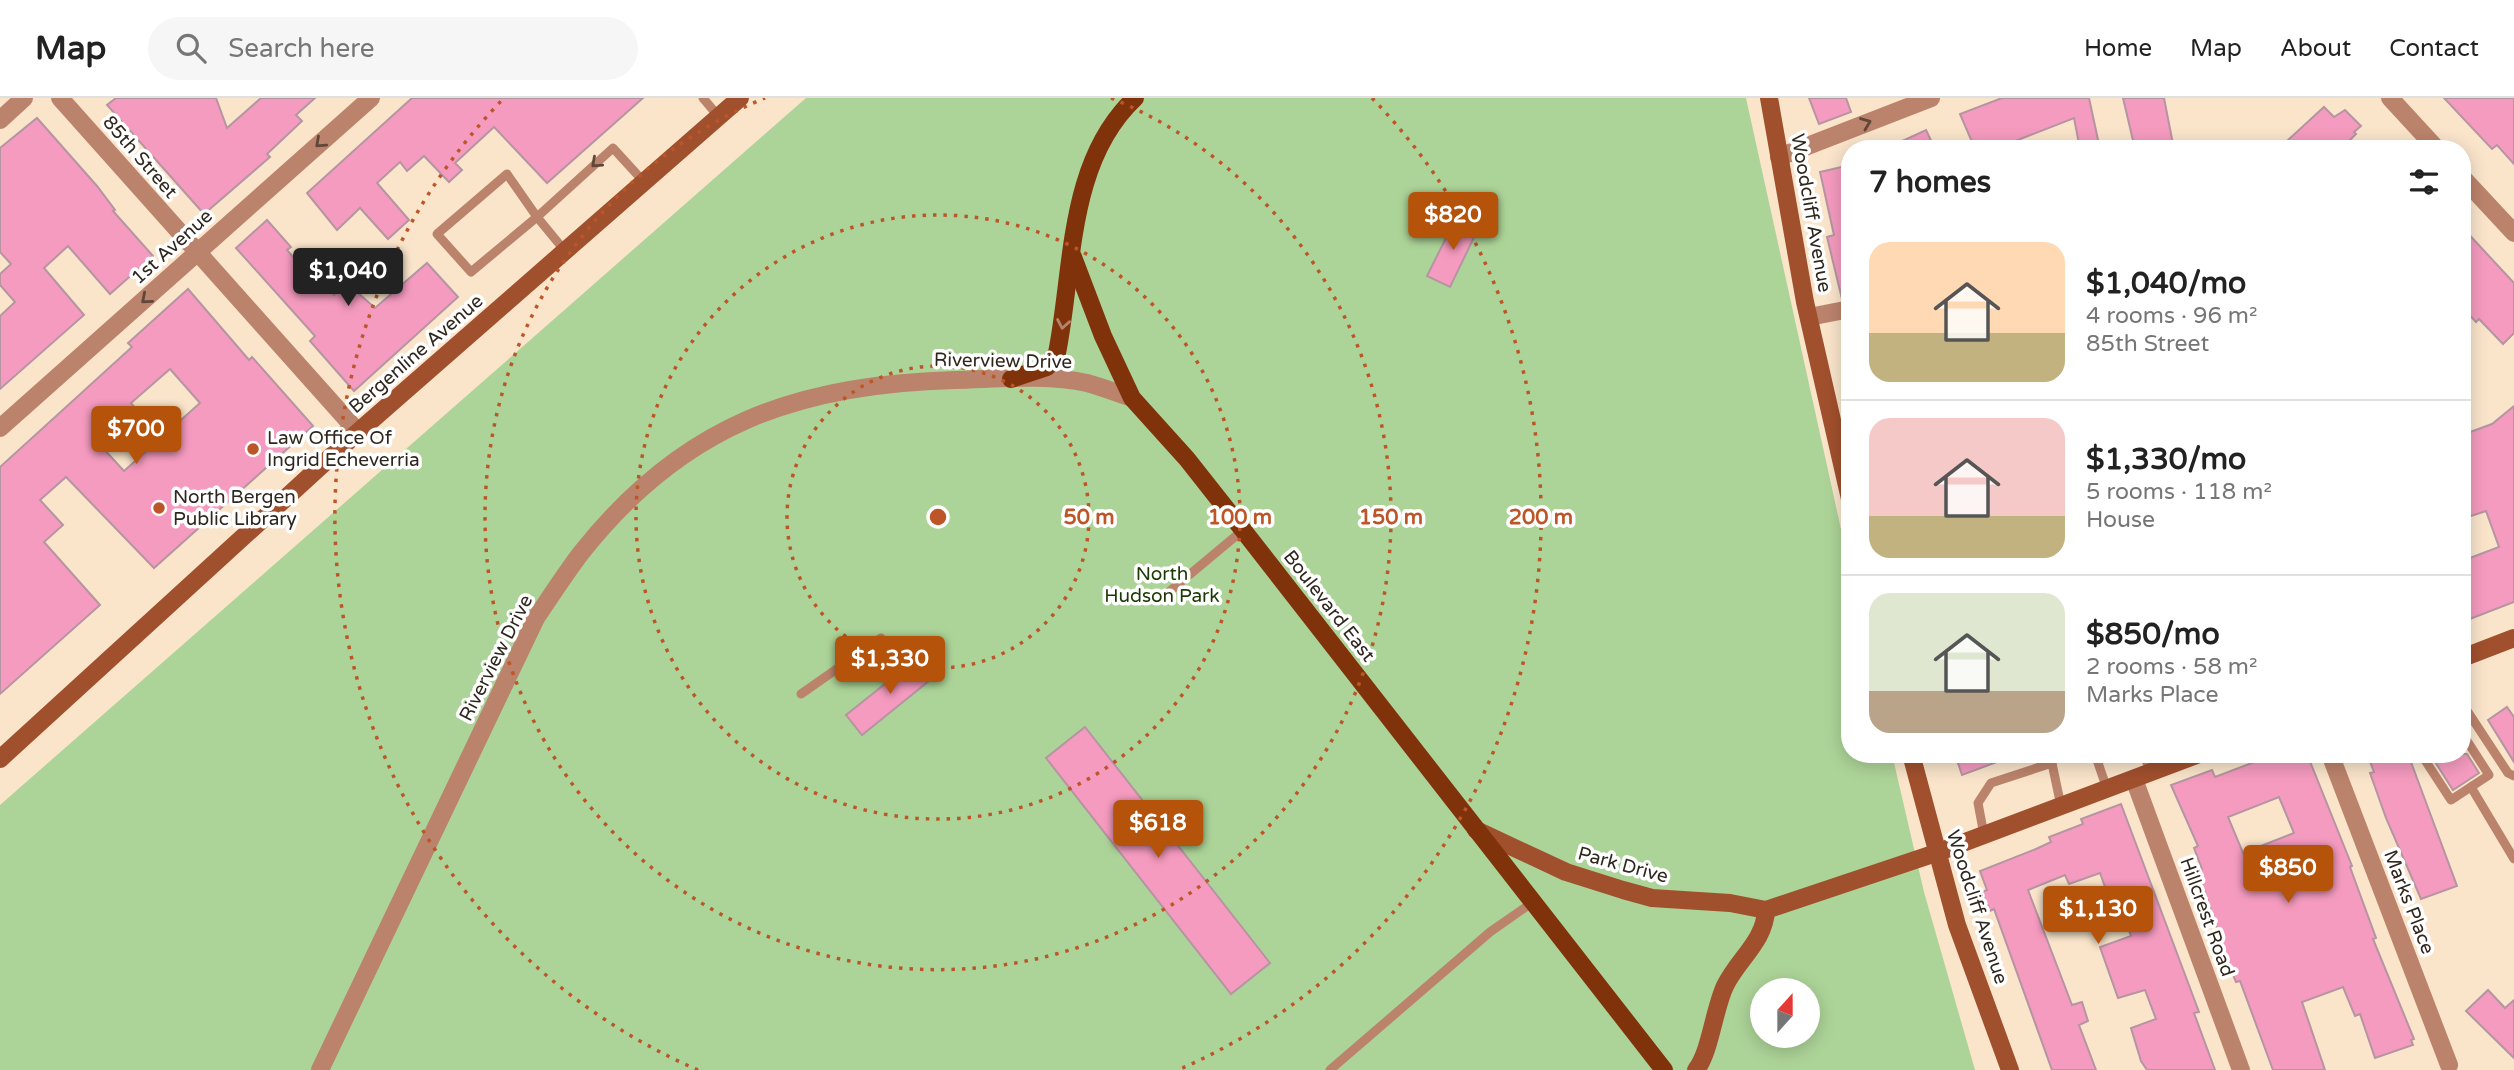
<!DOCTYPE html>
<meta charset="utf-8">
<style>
:root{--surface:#fff;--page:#f6f6f6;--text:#222;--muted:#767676;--line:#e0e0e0;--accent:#b45309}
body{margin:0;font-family:"Varela Round",sans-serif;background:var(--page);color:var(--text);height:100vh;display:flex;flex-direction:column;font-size:26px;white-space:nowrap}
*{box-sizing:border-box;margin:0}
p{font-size:23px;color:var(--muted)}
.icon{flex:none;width:38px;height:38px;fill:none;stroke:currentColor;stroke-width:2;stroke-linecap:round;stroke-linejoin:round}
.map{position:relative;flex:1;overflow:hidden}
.side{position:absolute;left:1841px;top:42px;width:630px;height:623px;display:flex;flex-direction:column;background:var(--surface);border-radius:28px;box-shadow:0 4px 18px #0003}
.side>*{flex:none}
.needle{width:46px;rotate:21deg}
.tools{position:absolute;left:1750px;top:880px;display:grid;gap:14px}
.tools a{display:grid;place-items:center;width:70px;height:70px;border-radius:50%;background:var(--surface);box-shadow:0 4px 18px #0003;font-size:35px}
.price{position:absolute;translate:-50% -60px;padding:0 16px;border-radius:7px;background:var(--accent);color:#fff;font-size:23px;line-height:46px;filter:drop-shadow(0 2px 4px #0008)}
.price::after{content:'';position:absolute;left:50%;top:42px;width:21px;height:16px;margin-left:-10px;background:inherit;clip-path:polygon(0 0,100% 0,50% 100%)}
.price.active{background:#222;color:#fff}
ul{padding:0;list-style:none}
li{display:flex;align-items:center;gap:21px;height:175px;padding:0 28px}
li+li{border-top:2px solid var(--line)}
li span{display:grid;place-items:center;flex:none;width:196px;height:140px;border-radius:21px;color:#555}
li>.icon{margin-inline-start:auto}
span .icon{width:84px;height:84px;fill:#fffc;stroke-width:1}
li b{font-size:30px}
h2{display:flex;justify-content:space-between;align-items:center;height:84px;padding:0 28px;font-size:30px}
header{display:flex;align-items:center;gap:42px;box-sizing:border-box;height:98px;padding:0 35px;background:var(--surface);border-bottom:2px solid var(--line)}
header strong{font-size:33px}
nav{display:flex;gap:38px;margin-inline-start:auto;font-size:24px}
.search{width:490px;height:63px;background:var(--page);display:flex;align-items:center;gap:18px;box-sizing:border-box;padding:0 24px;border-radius:38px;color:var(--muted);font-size:26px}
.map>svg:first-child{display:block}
.green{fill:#add498;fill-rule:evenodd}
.building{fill:#f59bbf;stroke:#b595a1;stroke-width:2;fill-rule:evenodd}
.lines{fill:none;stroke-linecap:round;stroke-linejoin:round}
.lane{stroke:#bc836c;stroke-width:9}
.street{stroke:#bc836c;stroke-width:18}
.secondary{stroke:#a1502d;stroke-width:18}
.primary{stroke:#80320a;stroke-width:18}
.oneway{stroke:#604739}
.oneway2{stroke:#b3846c}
.ring{fill:none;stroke:#bc5628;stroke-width:3.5;stroke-dasharray:3.5 7}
.poi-dot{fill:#bc5628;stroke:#fff;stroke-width:2.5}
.labels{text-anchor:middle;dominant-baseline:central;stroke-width:7;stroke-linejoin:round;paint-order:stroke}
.street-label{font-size:19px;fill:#2f271d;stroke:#fff}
.poi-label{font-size:19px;fill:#2f271d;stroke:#fff;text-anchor:start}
.park-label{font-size:19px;fill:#1b3903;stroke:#fff}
.centre{fill:#bc5628;stroke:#fff;stroke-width:3.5}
.ring-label{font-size:21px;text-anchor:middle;font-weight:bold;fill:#bc5628;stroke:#fff;stroke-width:7;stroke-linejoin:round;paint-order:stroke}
</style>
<header>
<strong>Map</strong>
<div class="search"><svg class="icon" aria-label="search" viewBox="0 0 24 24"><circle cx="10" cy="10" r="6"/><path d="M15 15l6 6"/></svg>Search here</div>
<nav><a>Home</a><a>Map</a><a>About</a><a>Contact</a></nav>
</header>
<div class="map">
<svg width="2514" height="972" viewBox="0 0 2514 972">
<rect width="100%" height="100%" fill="#fae5cb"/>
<!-- green -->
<path class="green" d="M 806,0 L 1746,0 L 1850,472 L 1850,656 L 1892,656 L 1924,794 L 1975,972 L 0,972 L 0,707 ZM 1762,892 L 1808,892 L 1808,938 L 1762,938 Z"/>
<!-- building -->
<g class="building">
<polygon points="116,0 216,0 227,30 261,0 315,0 296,17 302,23 267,56 270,59 204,116 107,7"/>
<polygon points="412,0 643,0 547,85 494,29 455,65 462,72 449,84 424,58 407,73 400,64 377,85 409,122 388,141 360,110 337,132 307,95"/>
<polygon points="1809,0 1846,0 1851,14 1819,26"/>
<polygon points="2002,0 2089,0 2100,51 2080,51 2074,20 1995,51 1975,51 1960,16"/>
<polygon points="2123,0 2164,0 2174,51 2135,51"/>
<polygon points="2444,0 2514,0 2514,66 2497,47 2492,51"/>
<polygon points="2324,9 2334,19 2345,12 2361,28 2354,34 2356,36 2341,51 2296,51 2288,42"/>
<polygon points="37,20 97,88 115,112 113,113 153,158 110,196 68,148 44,170 84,217 0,291 0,218 15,204 0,187 0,176 11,166 0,154 0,50"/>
<polygon points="1926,32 1935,51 1885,51"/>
<polygon points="1850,67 1850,200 1842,201 1827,139 1834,137 1820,74"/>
<polygon points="1457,118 1479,129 1450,189 1427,178"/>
<polygon points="267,122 291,149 287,152 310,178 315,174 334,197 347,185 375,210 427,165 458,199 354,293 310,243 315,238 236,150"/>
<polygon points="2462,129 2514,185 2514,235 2503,246 2479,221 2476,224 2462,209"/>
<path d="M 188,191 L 249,262 L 252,259 L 313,328 L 154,470 L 66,379 L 40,402 L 63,427 L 44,444 L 100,507 L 0,596 L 0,369 L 132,249 L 128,245 ZM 170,271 L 200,305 L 124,373 L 101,348 L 120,331 L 116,327 L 135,310 L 131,305 Z"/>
<polygon points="2514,308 2514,504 2462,524 2462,463 2499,449 2486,413 2471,418 2462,395 2462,337 2492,326"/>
<polygon points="919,559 935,578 862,637 846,617"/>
<polygon points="2507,609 2514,619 2514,664 2488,622"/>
<polygon points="1085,629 1270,865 1231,896 1046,660"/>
<polygon points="1955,656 2013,656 2013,658 1962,677"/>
<path d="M 2264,656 L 2307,656 L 2352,768 L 2350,769 L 2376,840 L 2373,841 L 2414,941 L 2411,942 L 2413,947 L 2375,960 L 2360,916 L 2355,918 L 2343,889 L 2302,904 L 2325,972 L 2273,972 L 2240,883 L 2236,884 L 2230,870 L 2198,773 L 2202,771 L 2194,750 L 2198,748 L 2171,687 L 2212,672 L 2215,679 L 2265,660 ZM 2279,699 L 2294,735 L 2243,755 L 2228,719 Z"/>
<polygon points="2367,656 2408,656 2457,788 2421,801 2386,720 2370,675 2374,674"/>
<polygon points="2430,656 2467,656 2479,675 2453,692"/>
<polygon points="2121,706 2199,914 2194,915 2215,972 2147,972 2141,963 2131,930 2156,921 2145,892 2118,900 2100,849 2131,838 2117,800 2110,803 2100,775 2069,786 2065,777 2028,792 2072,907 2082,904 2088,923 2079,927 2096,972 2052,972 1994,811 1990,813 1982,794 1987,792 1980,773 2036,751 2051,744 2049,739 2083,726 2081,721"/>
<polygon points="2488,892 2505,910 2514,902 2514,960 2466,913"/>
</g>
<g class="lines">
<!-- lane -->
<g class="lane">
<polyline points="703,0 719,19"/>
<polygon points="507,76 537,119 471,174 437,136"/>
<polyline points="565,153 537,119 613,50 644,84"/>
<polyline points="1164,498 1243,432"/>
<polyline points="801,596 881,540"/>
<polyline points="2462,605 2508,675 2514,678"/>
<polyline points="2050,656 2061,708"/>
<polyline points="2095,656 2107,691"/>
<polyline points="2144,656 2150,674"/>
<polyline points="2421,656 2451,702 2489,677 2462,635"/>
<polyline points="2471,689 2514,761"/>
<polyline points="1984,737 1978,705 1991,685 2052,665"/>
<polyline points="1330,972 1490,834 1533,804"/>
</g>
<!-- street -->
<g class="street">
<polyline points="60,0 358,334"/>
<polyline points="2390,0 2437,51"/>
<polyline points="0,22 24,0"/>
<polyline points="1779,59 1931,0"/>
<polyline points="2462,79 2514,135"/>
<polyline points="1809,219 1850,211"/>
<polyline points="0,330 371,0"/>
<polyline points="2330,656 2449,967"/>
<polyline points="2134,681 2241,972"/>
<path d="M 320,972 L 536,520 C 551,498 565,476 581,455 C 682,327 797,286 955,282 C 997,281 1046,276 1087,285 C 1102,289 1117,295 1132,300"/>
</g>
<!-- secondary -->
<g class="secondary">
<polyline points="1769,0 1805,204 1850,401"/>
<polyline points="2462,560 2514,540"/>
<polyline points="1911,656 1957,827 2010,972"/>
<polyline points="0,661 358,334 740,0"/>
<polyline points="1476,732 1566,774 1623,792 1652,800 1730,805 1766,812 1936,755 2199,656"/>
<path d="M 1696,972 C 1710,955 1714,911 1725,888 C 1738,861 1765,843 1766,812"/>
</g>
<!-- primary -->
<g class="primary">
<polyline points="1073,159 1103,238 1132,300 1187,361 1243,432 1664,972"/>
<path d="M 1011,281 L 1047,269 L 1057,255 C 1074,169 1067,64 1135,0"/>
</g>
</g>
<!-- one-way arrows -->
<defs><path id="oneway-chevron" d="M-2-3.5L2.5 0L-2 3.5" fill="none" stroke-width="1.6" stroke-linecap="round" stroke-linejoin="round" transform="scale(1.75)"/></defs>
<g class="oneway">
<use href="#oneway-chevron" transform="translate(1866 25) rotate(-21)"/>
<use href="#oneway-chevron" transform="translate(320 45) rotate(138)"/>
<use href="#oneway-chevron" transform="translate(596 65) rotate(138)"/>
<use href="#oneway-chevron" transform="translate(146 201) rotate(139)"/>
</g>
<use class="oneway2" href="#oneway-chevron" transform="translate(1063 226) rotate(100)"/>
<!-- distance rings -->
<g class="ring">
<circle cx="938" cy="419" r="151"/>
<circle cx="938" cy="419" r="302"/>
<path d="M1111 0A453 453 0 1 1 765 0"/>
<path d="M698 972A603 603 0 0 1 504 0M1372 0A603 603 0 0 1 1178 972"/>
</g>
<!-- markers -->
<g class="poi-dot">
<circle cx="253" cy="351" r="7"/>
<circle cx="159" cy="410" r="7"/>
</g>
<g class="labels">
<!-- street labels -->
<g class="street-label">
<text transform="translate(140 59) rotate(49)">85th Street</text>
<text transform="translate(1811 115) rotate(80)">Woodcliff Avenue</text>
<text transform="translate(172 149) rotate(-42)">1st Avenue</text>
<text transform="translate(416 256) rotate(-41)">Bergenline Avenue</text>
<text transform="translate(1003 263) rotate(1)">Riverview Drive</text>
<text transform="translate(1329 508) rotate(52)">Boulevard East</text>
<text transform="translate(496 560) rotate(-63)">Riverview Drive</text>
<text transform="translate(1623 767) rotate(15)">Park Drive</text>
<text transform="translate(2409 804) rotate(69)">Marks Place</text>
<text transform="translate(1977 809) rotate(72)">Woodcliff Avenue</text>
<text transform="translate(2207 819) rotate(70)">Hillcrest Road</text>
</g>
<!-- poi labels -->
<g class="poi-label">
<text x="267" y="340">Law Office Of<tspan x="267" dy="22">Ingrid Echeverria</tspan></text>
<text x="173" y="399">North Bergen<tspan x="173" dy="22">Public Library</tspan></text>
</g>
<!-- park labels -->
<g class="park-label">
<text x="1162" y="476">North<tspan x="1162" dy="22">Hudson Park</tspan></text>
</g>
</g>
<circle cx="938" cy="419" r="10" class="centre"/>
<g class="ring-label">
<text x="1089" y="426">50 m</text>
<text x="1240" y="426">100 m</text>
<text x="1391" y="426">150 m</text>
<text x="1541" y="426">200 m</text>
</g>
</svg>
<div class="tools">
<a><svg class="needle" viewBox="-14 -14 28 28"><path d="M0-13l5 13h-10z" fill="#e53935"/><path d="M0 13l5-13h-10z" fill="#767676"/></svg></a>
</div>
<b class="price" style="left:1453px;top:154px">$820</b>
<b class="price active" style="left:348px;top:210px">$1,040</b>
<b class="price" style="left:136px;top:368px">$700</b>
<b class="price" style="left:890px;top:598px">$1,330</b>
<b class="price" style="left:1158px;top:762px">$618</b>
<b class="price" style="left:2288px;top:807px">$850</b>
<b class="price" style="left:2098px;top:848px">$1,130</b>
<section class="side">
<h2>7 homes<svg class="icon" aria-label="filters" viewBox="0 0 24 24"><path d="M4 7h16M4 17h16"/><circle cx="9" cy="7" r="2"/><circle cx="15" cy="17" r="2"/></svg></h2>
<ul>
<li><span style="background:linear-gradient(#ffd9b3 65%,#c2b280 0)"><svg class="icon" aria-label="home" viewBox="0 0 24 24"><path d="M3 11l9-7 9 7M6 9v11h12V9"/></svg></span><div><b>$1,040/mo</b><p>4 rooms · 96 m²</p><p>85th Street</p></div></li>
<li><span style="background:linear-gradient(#f6c9c9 70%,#c2b280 0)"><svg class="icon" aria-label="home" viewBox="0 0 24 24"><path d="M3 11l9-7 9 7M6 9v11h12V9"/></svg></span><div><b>$1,330/mo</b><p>5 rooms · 118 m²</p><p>House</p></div></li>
<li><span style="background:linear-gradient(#dfe7d0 70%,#b9a48a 0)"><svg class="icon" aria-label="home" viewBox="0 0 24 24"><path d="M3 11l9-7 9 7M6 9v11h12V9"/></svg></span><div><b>$850/mo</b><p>2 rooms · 58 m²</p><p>Marks Place</p></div></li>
</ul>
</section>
</div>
